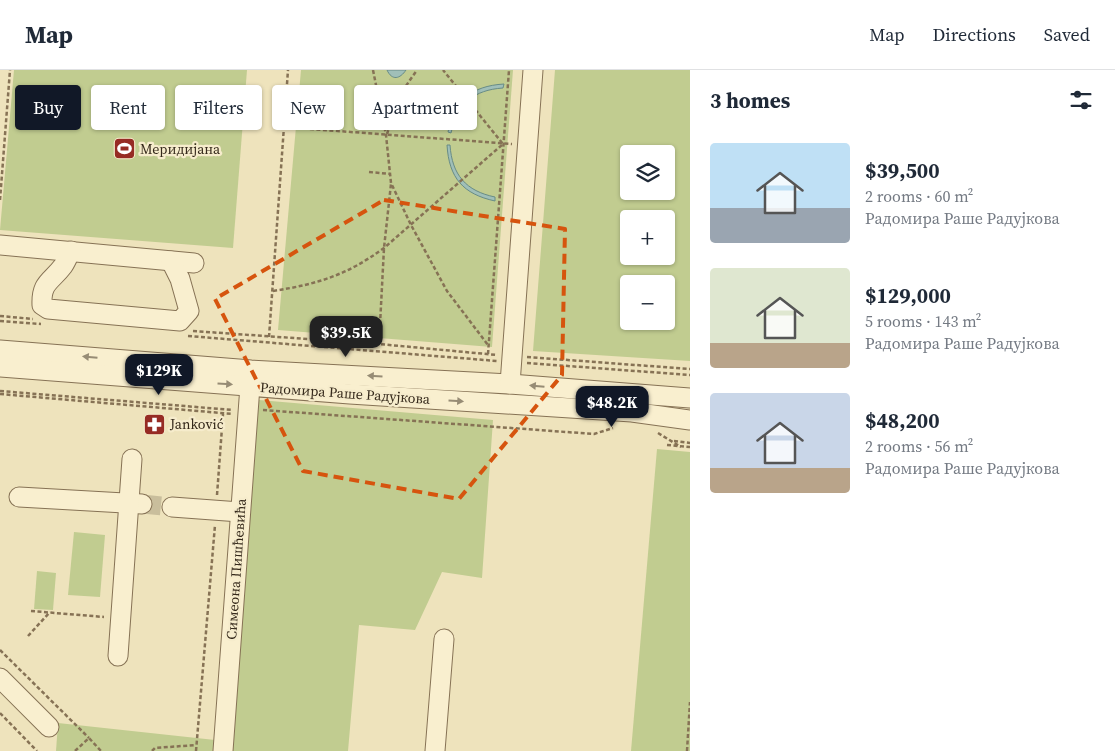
<!DOCTYPE html>
<meta charset="utf-8">
<style>
:root{--surface:#fff;--page:#f6f6f7;--text:#1f2937;--muted:#747a83;--line:#e0e1e3;--accent:#111827}
body{margin:0;font-family:"Source Serif 4",serif;background:var(--page);color:var(--text);height:100vh;display:flex;flex-direction:column;font-size:19px;white-space:nowrap}
*{box-sizing:border-box;margin:0}
p{font-size:16px;color:var(--muted)}
.icon{flex:none;width:28px;height:28px;fill:none;stroke:currentColor;stroke-width:2;stroke-linecap:round;stroke-linejoin:round}
.map{position:relative;flex:1;overflow:hidden}
.sheet{display:flex;flex-direction:column;background:var(--surface);width:425px}
.sheet>*{flex:none}
.guide{position:absolute;left:15px;top:15px;width:475px;height:45px;display:flex;gap:10px}
.tools{position:absolute;left:620px;top:75px;display:grid;gap:10px}
.tools a{display:grid;place-items:center;width:55px;height:55px;border-radius:5px;background:var(--surface);box-shadow:0 1px 4px #0004;font-size:25px}
.price{position:absolute;translate:-50% -42px;padding:0 11px;border-radius:10px;background:var(--accent);color:#fff;font-size:16px;line-height:32px;filter:drop-shadow(0 1px 2px #0008)}
.price::after{content:'';position:absolute;left:50%;top:30px;width:15px;height:11px;margin-left:-8px;background:inherit;clip-path:polygon(0 0,100% 0,50% 100%)}
.price.current{background:#222;color:#fff}
ul{padding:0;list-style:none}
li{display:flex;align-items:center;gap:15px;height:125px;padding:0 20px}
li span{display:grid;place-items:center;flex:none;width:140px;height:100px;border-radius:5px;color:#555}
li>.icon{margin-inline-start:auto}
span .icon{width:60px;height:60px;fill:#fffc;stroke-width:1}
li b{font-size:21px}
h2{display:flex;justify-content:space-between;align-items:center;height:60px;padding:0 20px;font-size:21px}
.chip{padding:0 18px;border-radius:5px;background:var(--surface);box-shadow:0 1px 4px #0004;font-size:18px;line-height:45px}
.chip.current{background:var(--accent);color:#fff}
header{display:flex;align-items:center;gap:30px;box-sizing:border-box;height:70px;padding:0 25px;background:var(--surface);border-bottom:1px solid var(--line)}
header strong{font-size:24px}
nav{display:flex;gap:28px;margin-inline-start:auto;font-size:18px}
main{display:flex;flex:1;min-height:0}
.map>svg:first-child{display:block}
.green{fill:#c1cc90;fill-rule:evenodd}
.water{fill:#a0bfb8;stroke:#688c86}
.lines{fill:none;stroke-linecap:round;stroke-linejoin:round}
.minor-tunnel{stroke:#c9be9c;stroke-width:19;stroke-dasharray:19 9;stroke-linecap:butt}
.minor-casing{stroke:#867255;stroke-width:21}
.path{stroke:#867255;stroke-width:2.5;stroke-dasharray:4 2.5;stroke-linecap:butt}
.minor{stroke:#f9efcf;stroke-width:19}
.oneway{fill:#978c75}
.marked{fill:none;stroke:#d6540e;stroke-width:4;stroke-dasharray:10 6;stroke-linejoin:round}
.labels{text-anchor:middle;dominant-baseline:central;stroke-width:4.5;stroke-linejoin:round;paint-order:stroke}
.poi-label{font-size:14px;fill:#35291b;stroke:#f6eccc;text-anchor:start}
.street-label{font-size:14px;fill:#35291b;stroke:#f6eccc}
</style>
<header>
<strong>Map</strong>
<nav><a>Map</a><a>Directions</a><a>Saved</a></nav>
</header>
<main>
<div class="map">
<svg width="690" height="681" viewBox="0 0 690 681">
<rect width="100%" height="100%" fill="#eee3bc"/>
<!-- green -->
<g class="green">
<polygon points="14,0 247,0 233,178 0,160"/>
<polygon points="301,0 513,0 492,277 278,260"/>
<path d="M 555,0 L 690,0 L 690,291 L 533,281 ZM 629,84 L 666,84 L 666,121 L 629,121 ZM 629,149 L 666,149 L 666,186 L 629,186 ZM 629,214 L 666,214 L 666,251 L 629,251 Z"/>
<polygon points="259,330 493,350 482,508 442,502 415,560 359,555 348,681 230,681"/>
<polygon points="657,379 690,382 690,681 631,681"/>
<polygon points="74,462 105,465 100,527 68,525"/>
<polygon points="37,501 56,503 53,540 34,539"/>
<polygon points="58,653 215,670 214,681 56,681"/>
</g>
<!-- water -->
<g class="water">
<path d="M 387,0 L 406,0 C 400,9 392,11 387,0 Z"/>
<path d="M 504,14 L 503,18 C 474,20 458,33 451,63 L 448,62 C 454,31 471,16 504,14 Z"/>
<path d="M 447,75 L 450,75 C 452,105 466,121 495,127 L 495,131 C 463,124 449,108 447,75 Z"/>
</g>
<g class="lines">
<!-- minor-tunnel -->
<polyline class="minor-tunnel" points="142,434 172,437"/>
<defs>
<g id="minor">
<polyline points="0,175 194,193"/>
<path d="M 71,181 C 68,186 66,192 63,196 C 51,212 41,212 42,235 L 48,239 L 180,251 L 189,241 L 180,209 L 171,191"/>
<polyline points="0,280 251,300 510,314 690,328"/>
<polyline points="0,297 350,324 632,342 690,350"/>
<polyline points="510,314 533,0"/>
<polyline points="19,427 142,434"/>
<polyline points="172,437 240,442"/>
<polyline points="118,586 132,389"/>
<polyline points="0,608 49,657"/>
<polyline points="223,681 250,316"/>
<polyline points="435,681 444,569"/>
</g>
</defs>
<!-- minor casing -->
<use href="#minor" class="minor-casing"/>
<!-- path -->
<g class="path">
<polyline points="373,0 386,65 391,113 411,155 447,221 488,275"/>
<polyline points="284,57 512,74"/>
<polyline points="387,64 401,23 417,0"/>
<polyline points="369,102 390,104"/>
<polyline points="0,130 10,0"/>
<path d="M 273,221 C 318,214 347,205 384,178 L 503,74 L 443,0"/>
<polyline points="0,246 33,249"/>
<polyline points="0,251 41,254"/>
<polyline points="193,261 379,274 497,285"/>
<polyline points="188,266 497,291"/>
<polyline points="269,267 288,0"/>
<polyline points="379,274 384,178 391,114"/>
<polyline points="488,284 509,0"/>
<polyline points="527,287 690,299"/>
<polyline points="527,293 690,305"/>
<polyline points="0,321 233,340"/>
<polyline points="0,324 233,344"/>
<polyline points="263,340 594,364 613,358"/>
<polyline points="658,363 681,377"/>
<polyline points="674,371 690,373"/>
<polyline points="667,375 690,377"/>
<polyline points="217,425 223,344"/>
<polyline points="31,541 104,547"/>
<polyline points="28,566 50,542"/>
<polyline points="0,580 89,668"/>
<polyline points="0,643 37,681"/>
<polyline points="75,681 89,668 101,681"/>
<polyline points="152,681 155,678 196,675"/>
<polyline points="196,681 215,455"/>
<polyline points="687,681 690,632"/>
</g>
<!-- minor -->
<use href="#minor" class="minor"/>
</g>
<!-- one-way arrows -->
<defs><path id="oneway-solid" d="M-6-.8H1V-3.2L6.5 0L1 3.2V.8H-6Z" transform="scale(1.25)"/></defs>
<g class="oneway">
<use href="#oneway-solid" transform="translate(90 287) rotate(-175)"/>
<use href="#oneway-solid" transform="translate(375 306) rotate(-177)"/>
<use href="#oneway-solid" transform="translate(225 314) rotate(4)"/>
<use href="#oneway-solid" transform="translate(537 316) rotate(-175)"/>
<use href="#oneway-solid" transform="translate(456 331) rotate(4)"/>
</g>
<!-- marked area -->
<path class="marked" d="M 384,130 L 565,159 L 562,305 L 459,429 L 303,401 L 215,229 Z"/>
<!-- icons -->
<defs>
<symbol id="stadium-square" viewBox="-11 -11 22 22"><rect x="-9" y="-9" width="18" height="18" rx="4" fill="#962b24" stroke="#f6eccc"/><path d="M0-5a6.5 5 0 1 0 0 10a6.5 5 0 1 0 0-10ZM-3.5-1.8h7v3.6h-7Z" fill="#fff"/></symbol>
<symbol id="pharmacy-square" viewBox="-11 -11 22 22"><rect x="-9" y="-9" width="18" height="18" rx="4" fill="#962b24" stroke="#f6eccc"/><path d="M-2-6h4v4h4v4h-4v4h-4v-4h-4v-4h4Z" fill="#fff"/></symbol>
</defs>
<g fill-rule="evenodd">
<use href="#stadium-square" x="112" y="66" width="25" height="25"/>
<use href="#pharmacy-square" x="142" y="342" width="25" height="25"/>
</g>
<g class="labels">
<!-- poi labels -->
<g class="poi-label">
<text x="140" y="79">Меридијана</text>
<text x="170" y="354">Janković</text>
</g>
<!-- street labels -->
<g class="street-label">
<text transform="translate(345 323) rotate(4)">Радомира Раше Радујкова</text>
<text transform="translate(236 499) rotate(-86)">Симеона Пишћевића</text>
</g>
</g>
</svg>
<div class="tools">
<a><svg class="icon" aria-label="layers" viewBox="0 0 24 24"><path d="M12 4l9 5-9 5-9-5zM3 14l9 5 9-5"/></svg></a>
<a>+</a>
<a>−</a>
</div>
<b class="price current" style="left:346px;top:288px">$39.5K</b>
<b class="price" style="left:159px;top:326px">$129K</b>
<b class="price" style="left:612px;top:358px">$48.2K</b>
<div class="guide">
<a class="chip current">Buy</a>
<a class="chip">Rent</a>
<a class="chip">Filters</a>
<a class="chip">New</a>
<a class="chip">Apartment</a>
</div>
</div>
<section class="sheet">
<h2>3 homes<svg class="icon" aria-label="filters" viewBox="0 0 24 24"><path d="M4 7h16M4 17h16"/><circle cx="9" cy="7" r="2"/><circle cx="15" cy="17" r="2"/></svg></h2>
<ul>
<li><span style="background:linear-gradient(#bfe0f5 65%,#9aa5b1 0)"><svg class="icon" aria-label="home" viewBox="0 0 24 24"><path d="M3 11l9-7 9 7M6 9v11h12V9"/></svg></span><div><b>$39,500</b><p>2 rooms · 60 m²</p><p>Радомира Раше Радујкова</p></div></li>
<li><span style="background:linear-gradient(#dfe7d0 75%,#b9a48a 0)"><svg class="icon" aria-label="home" viewBox="0 0 24 24"><path d="M3 11l9-7 9 7M6 9v11h12V9"/></svg></span><div><b>$129,000</b><p>5 rooms · 143 m²</p><p>Радомира Раше Радујкова</p></div></li>
<li><span style="background:linear-gradient(#c9d6e8 75%,#b9a48a 0)"><svg class="icon" aria-label="home" viewBox="0 0 24 24"><path d="M3 11l9-7 9 7M6 9v11h12V9"/></svg></span><div><b>$48,200</b><p>2 rooms · 56 m²</p><p>Радомира Раше Радујкова</p></div></li>
</ul>
</section>
</main>
